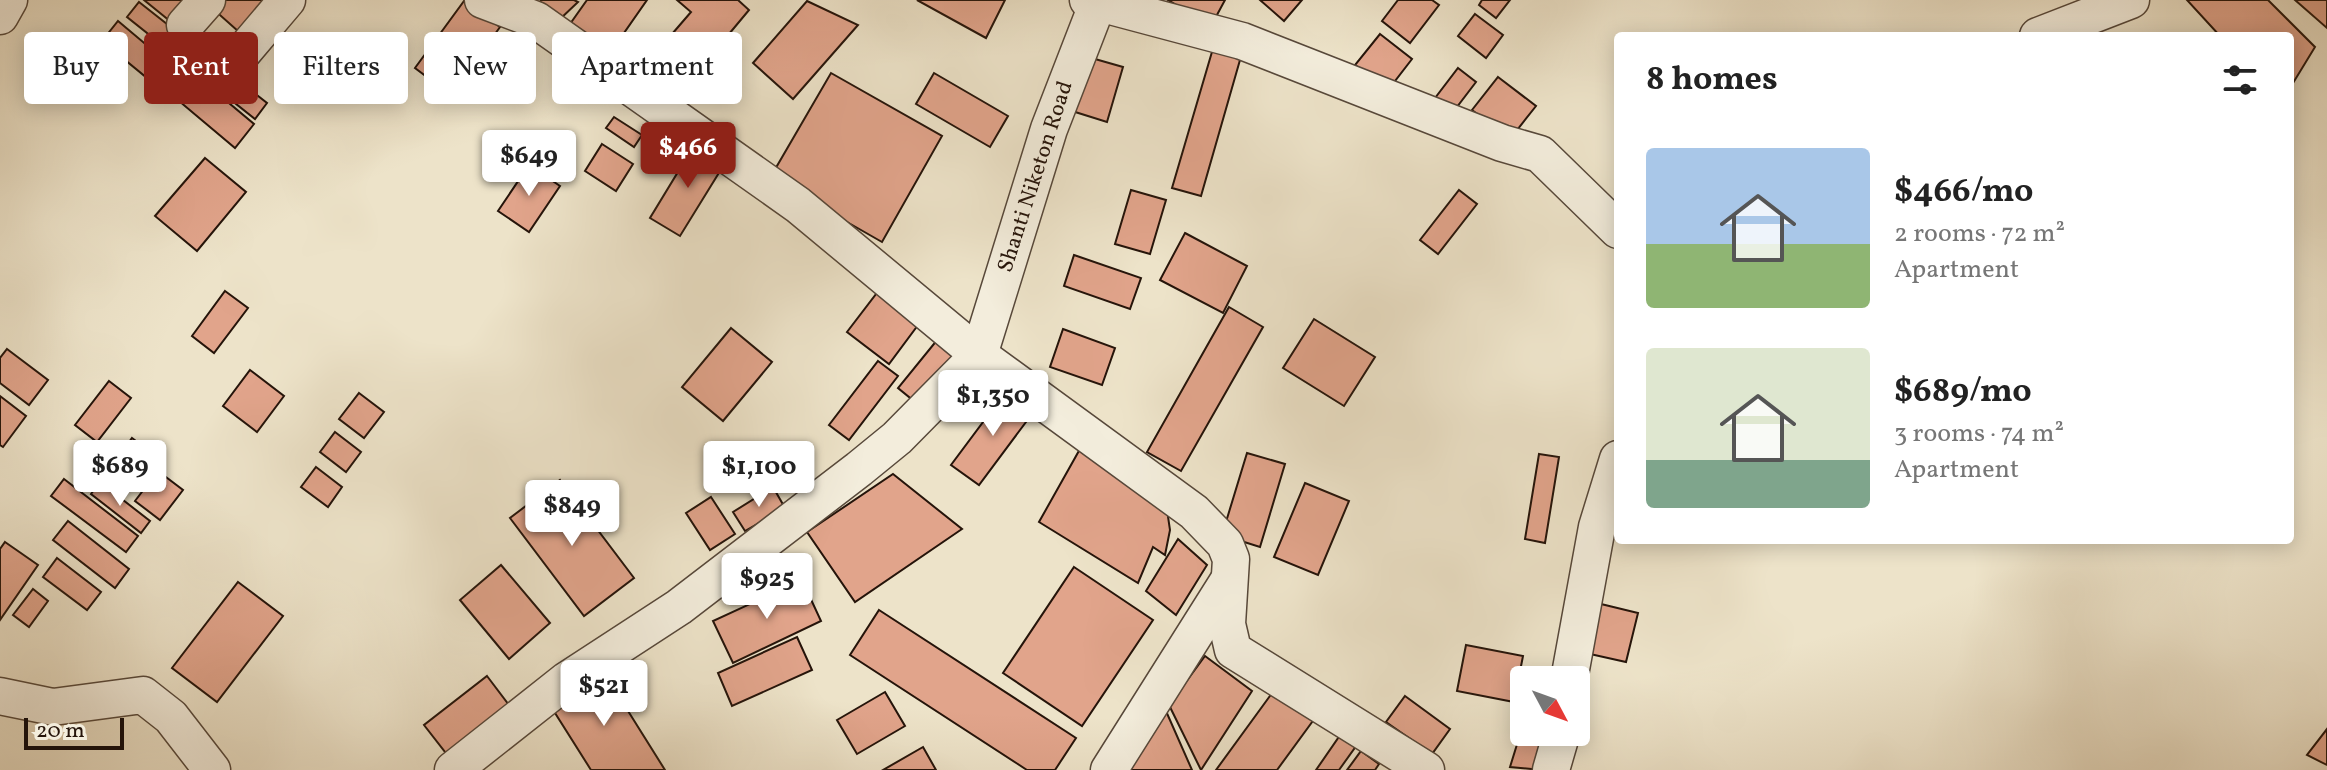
<!DOCTYPE html>
<meta charset="utf-8">
<style>
:root{--surface:#fff;--page:#f2f2f2;--text:#222;--muted:#767676;--accent:#8f2418}
body{margin:0;font-family:Vollkorn,serif;background:var(--page);color:var(--text);height:100vh;display:flex;flex-direction:column;font-size:30px;white-space:nowrap}
*{box-sizing:border-box;margin:0}
p{font-size:26px;color:var(--muted)}
.icon{flex:none;width:44px;height:44px;fill:none;stroke:currentColor;stroke-width:2;stroke-linecap:round;stroke-linejoin:round}
.map{position:relative;flex:1;overflow:hidden}
.details{position:absolute;left:1614px;top:32px;width:680px;height:512px;display:flex;flex-direction:column;background:var(--surface);border-radius:8px;box-shadow:0 4px 20px #0003}
.details>*{flex:none}
.banner{position:absolute;left:24px;top:32px;width:760px;height:72px;display:flex;gap:16px}
.needle{width:52px;rotate:131deg}
.buttons{position:absolute;left:1510px;top:666px;display:grid;gap:16px}
.buttons a{display:grid;place-items:center;width:80px;height:80px;border-radius:8px;background:var(--surface);box-shadow:0 4px 20px #0003;font-size:40px}
.scale{position:absolute;left:24px;bottom:20px;width:100px;box-sizing:border-box;padding-left:8px;border:4px solid #25140a;border-top:0;font-size:22px;line-height:28px;white-space:nowrap;color:#25140a;-webkit-text-stroke:6px #f3eddc;paint-order:stroke}
.price{position:absolute;translate:-50% -68px;padding:0 18px;border-radius:8px;background:#fff;color:#222;font-size:26px;line-height:52px;filter:drop-shadow(0 2px 4px #0008)}
.price::after{content:'';position:absolute;left:50%;top:48px;width:24px;height:18px;margin-left:-12px;background:inherit;clip-path:polygon(0 0,100% 0,50% 100%)}
.price.selected{background:var(--accent);color:#fff}
ul{padding:0;list-style:none}
li{display:flex;align-items:center;gap:24px;height:200px;padding:0 32px}
li span{display:grid;place-items:center;flex:none;width:224px;height:160px;border-radius:8px;color:#555}
li>.icon{margin-inline-start:auto}
span .icon{width:96px;height:96px;fill:#fffc;stroke-width:1}
li b{font-size:34px}
h2{display:flex;justify-content:space-between;align-items:center;height:96px;padding:0 32px;font-size:34px}
.tag{padding:0 28px;border-radius:8px;background:var(--surface);box-shadow:0 4px 20px #0003;font-size:28px;line-height:72px}
.tag.selected{background:var(--accent);color:#fff}
.map>svg:first-child{display:block}
.building{fill:#e1a48b;stroke:#25140a;stroke-width:2}
.lines{fill:none;stroke-linecap:round;stroke-linejoin:round}
.street-casing{stroke:#57483a;stroke-width:39}
.street{stroke:#f3eddc;stroke-width:36}
.labels{text-anchor:middle;dominant-baseline:central;stroke-width:7;stroke-linejoin:round;paint-order:stroke}
.street-label{font-size:22px;fill:#25140a;stroke:#f3eddc}
</style>
<div class="map">
<svg width="2327" height="770" viewBox="0 0 2327 770">
<rect width="100%" height="100%" fill="#ede3c9"/>
<filter id="stains"><feTurbulence type="fractalNoise" baseFrequency=".0025" numOctaves="4"/><feColorMatrix values="0 0 0 0 .2 0 0 0 0 .09 0 0 0 0 .02 0 0 0 .5 -.17"/></filter>
<radialGradient id="worn" r=".72"><stop offset=".6" stop-color="#630" stop-opacity="0"/><stop offset="1" stop-color="#630" stop-opacity=".3"/></radialGradient>
<!-- building -->
<g class="building">
<polygon points="144,0 189,0 176,26"/>
<polygon points="219,0 273,0 248,40 212,8"/>
<polygon points="541,0 574,0 578,2 558,21 536,10"/>
<polygon points="587,0 647,0 610,53 570,24"/>
<polygon points="677,0 738,0 749,10 699,70 666,41 691,12"/>
<polygon points="917,0 1005,0 986,38"/>
<polygon points="1168,0 1225,0 1211,26"/>
<polygon points="1260,0 1302,0 1284,21"/>
<polygon points="1398,0 1432,0 1439,5 1410,43 1382,21"/>
<polygon points="1482,0 1510,0 1496,18 1479,5"/>
<polygon points="2187,0 2268,0 2315,47 2290,88 2290,36 2220,36"/>
<polygon points="2295,0 2327,0 2327,28"/>
<polygon points="464,1 500,27 451,95 415,68"/>
<polygon points="807,1 858,25 793,99 753,63"/>
<polygon points="139,2 267,103 255,119 127,17"/>
<polygon points="1475,14 1503,35 1486,58 1458,36"/>
<polygon points="118,21 174,68 158,87 102,41"/>
<polygon points="1380,34 1412,59 1388,90 1355,65"/>
<polygon points="1214,45 1242,53 1201,196 1172,188"/>
<polygon points="1088,57 1123,67 1107,122 1072,111"/>
<polygon points="1458,68 1476,82 1450,116 1432,102"/>
<polygon points="193,73 254,124 235,148 173,96"/>
<polygon points="831,73 942,136 882,242 770,178"/>
<polygon points="934,73 1008,116 990,147 916,104"/>
<polygon points="1498,77 1536,106 1510,139 1472,110"/>
<polygon points="614,117 642,135 634,147 606,128"/>
<polygon points="663,119 691,139 672,166 644,145"/>
<polygon points="602,144 633,164 616,191 585,171"/>
<polygon points="695,144 725,163 680,236 650,218"/>
<polygon points="205,158 246,192 197,251 155,216"/>
<polygon points="529,165 560,186 529,232 498,211"/>
<polygon points="1131,190 1166,200 1150,254 1115,244"/>
<polygon points="1459,190 1477,204 1438,254 1420,240"/>
<polygon points="1185,233 1247,266 1223,313 1160,280"/>
<polygon points="1074,255 1141,278 1130,309 1064,286"/>
<polygon points="883,285 924,317 889,364 847,332"/>
<polygon points="225,291 248,308 214,353 192,336"/>
<polygon points="1229,307 1263,327 1181,471 1147,452"/>
<polygon points="1314,319 1375,357 1344,406 1283,368"/>
<polygon points="731,328 772,362 723,421 682,387"/>
<polygon points="1063,329 1115,348 1102,385 1050,367"/>
<polygon points="942,334 964,352 920,406 898,388"/>
<polygon points="7,349 48,380 29,405 0,383 0,358"/>
<polygon points="878,361 898,376 849,440 829,425"/>
<polygon points="250,370 284,396 257,432 223,406"/>
<polygon points="109,381 131,398 97,442 75,425"/>
<polygon points="1007,390 1035,410 979,485 951,465"/>
<polygon points="359,393 384,412 364,438 339,419"/>
<polygon points="0,396 26,416 3,447 0,445"/>
<polygon points="335,432 361,452 346,472 320,452"/>
<polygon points="132,438 156,456 142,474 119,456"/>
<polygon points="1080,449 1166,503 1170,530 1165,555 1153,547 1138,583 1039,522"/>
<polygon points="1247,453 1285,464 1260,547 1222,535"/>
<polygon points="1539,454 1559,457 1545,543 1525,539"/>
<polygon points="316,467 342,487 328,507 301,487"/>
<polygon points="158,471 183,490 160,520 135,501"/>
<polygon points="893,474 962,529 855,602 807,532"/>
<polygon points="64,479 138,536 126,552 51,496"/>
<polygon points="560,480 634,578 584,616 510,518"/>
<polygon points="100,482 150,521 141,533 91,494"/>
<polygon points="1305,483 1349,501 1318,575 1274,557"/>
<polygon points="773,487 785,508 745,531 733,512"/>
<polygon points="711,497 735,534 710,550 686,513"/>
<polygon points="68,521 129,569 115,588 53,540"/>
<polygon points="1178,539 1207,565 1176,615 1146,591"/>
<polygon points="5,542 38,565 0,620 0,549"/>
<polygon points="57,558 101,592 87,610 43,577"/>
<polygon points="501,565 550,623 509,659 460,600"/>
<polygon points="1074,567 1153,620 1082,726 1003,673"/>
<polygon points="802,580 821,621 733,663 713,621"/>
<polygon points="238,582 283,616 217,702 172,668"/>
<polygon points="33,589 48,601 29,627 13,615"/>
<polygon points="1601,604 1638,613 1626,662 1590,654"/>
<polygon points="879,610 1076,738 1055,770 1027,770 850,655"/>
<polygon points="797,637 812,670 732,706 718,673"/>
<polygon points="1466,645 1523,656 1514,702 1457,691"/>
<polygon points="1205,656 1252,691 1201,770 1169,705"/>
<polygon points="603,671 665,770 591,770 550,705"/>
<polygon points="487,676 512,709 449,757 424,725"/>
<polygon points="1275,689 1315,718 1277,770 1216,770"/>
<polygon points="885,692 905,726 857,754 837,720"/>
<polygon points="1405,696 1450,729 1432,754 1386,722"/>
<polygon points="1162,702 1192,770 1118,770"/>
<polygon points="2327,729 2327,765 2307,755"/>
<polygon points="1343,731 1359,742 1339,770 1316,770"/>
<polygon points="1519,738 1549,747 1542,770 1510,767"/>
<polygon points="923,747 936,770 883,770"/>
<polygon points="1361,751 1379,764 1375,770 1347,770"/>
</g>
<g class="lines">
<defs>
<g id="street">
<polyline points="483,0 536,20 798,205 979,355 1194,512 1225,544 1231,559 1227,624 1233,650 1426,770"/>
<polyline points="1088,0 1242,41 1502,143 1540,154 1618,230"/>
<polyline points="0,16 9,0"/>
<polyline points="185,25 207,0"/>
<polyline points="2038,36 2131,0"/>
<polyline points="232,65 287,0"/>
<polyline points="1569,680 1597,527 1618,459"/>
<polyline points="0,696 53,707 143,695 171,717 212,770"/>
<polyline points="453,770 567,680 679,607 859,469 897,438 979,355 1049,129 1099,0"/>
<polyline points="1109,770 1227,583"/>
<polyline points="1551,770 1562,732"/>
</g>
</defs>
<!-- street casing -->
<use href="#street" class="street-casing"/>
<!-- street -->
<use href="#street" class="street"/>
</g>
<g class="labels">
<!-- street labels -->
<g class="street-label">
<text transform="translate(1036 177) rotate(-72)">Shanti Niketon Road</text>
</g>
</g>
<rect width="100%" height="100%" filter="url(#stains)"/>
<rect width="100%" height="100%" fill="url(#worn)"/>
</svg>
<div class="buttons">
<a><svg class="needle" viewBox="-14 -14 28 28"><path d="M0-13l5 13h-10z" fill="#e53935"/><path d="M0 13l5-13h-10z" fill="#767676"/></svg></a>
</div>
<div class="scale">20 m</div>
<b class="price selected" style="left:688px;top:190px">$466</b>
<b class="price" style="left:529px;top:198px">$649</b>
<b class="price" style="left:993px;top:438px">$1,350</b>
<b class="price" style="left:120px;top:508px">$689</b>
<b class="price" style="left:759px;top:509px">$1,100</b>
<b class="price" style="left:572px;top:548px">$849</b>
<b class="price" style="left:767px;top:621px">$925</b>
<b class="price" style="left:604px;top:728px">$521</b>
<div class="banner">
<a class="tag">Buy</a>
<a class="tag selected">Rent</a>
<a class="tag">Filters</a>
<a class="tag">New</a>
<a class="tag">Apartment</a>
</div>
<section class="details">
<h2>8 homes<svg class="icon" aria-label="filters" viewBox="0 0 24 24"><path d="M4 7h16M4 17h16"/><circle cx="9" cy="7" r="2"/><circle cx="15" cy="17" r="2"/></svg></h2>
<ul>
<li><span style="background:linear-gradient(#a9c7e8 60%,#8fb573 0)"><svg class="icon" aria-label="home" viewBox="0 0 24 24"><path d="M3 11l9-7 9 7M6 9v11h12V9"/></svg></span><div><b>$466/mo</b><p>2 rooms · 72 m²</p><p>Apartment</p></div></li>
<li><span style="background:linear-gradient(#dfe7d0 70%,#7fa58c 0)"><svg class="icon" aria-label="home" viewBox="0 0 24 24"><path d="M3 11l9-7 9 7M6 9v11h12V9"/></svg></span><div><b>$689/mo</b><p>3 rooms · 74 m²</p><p>Apartment</p></div></li>
</ul>
</section>
</div>
